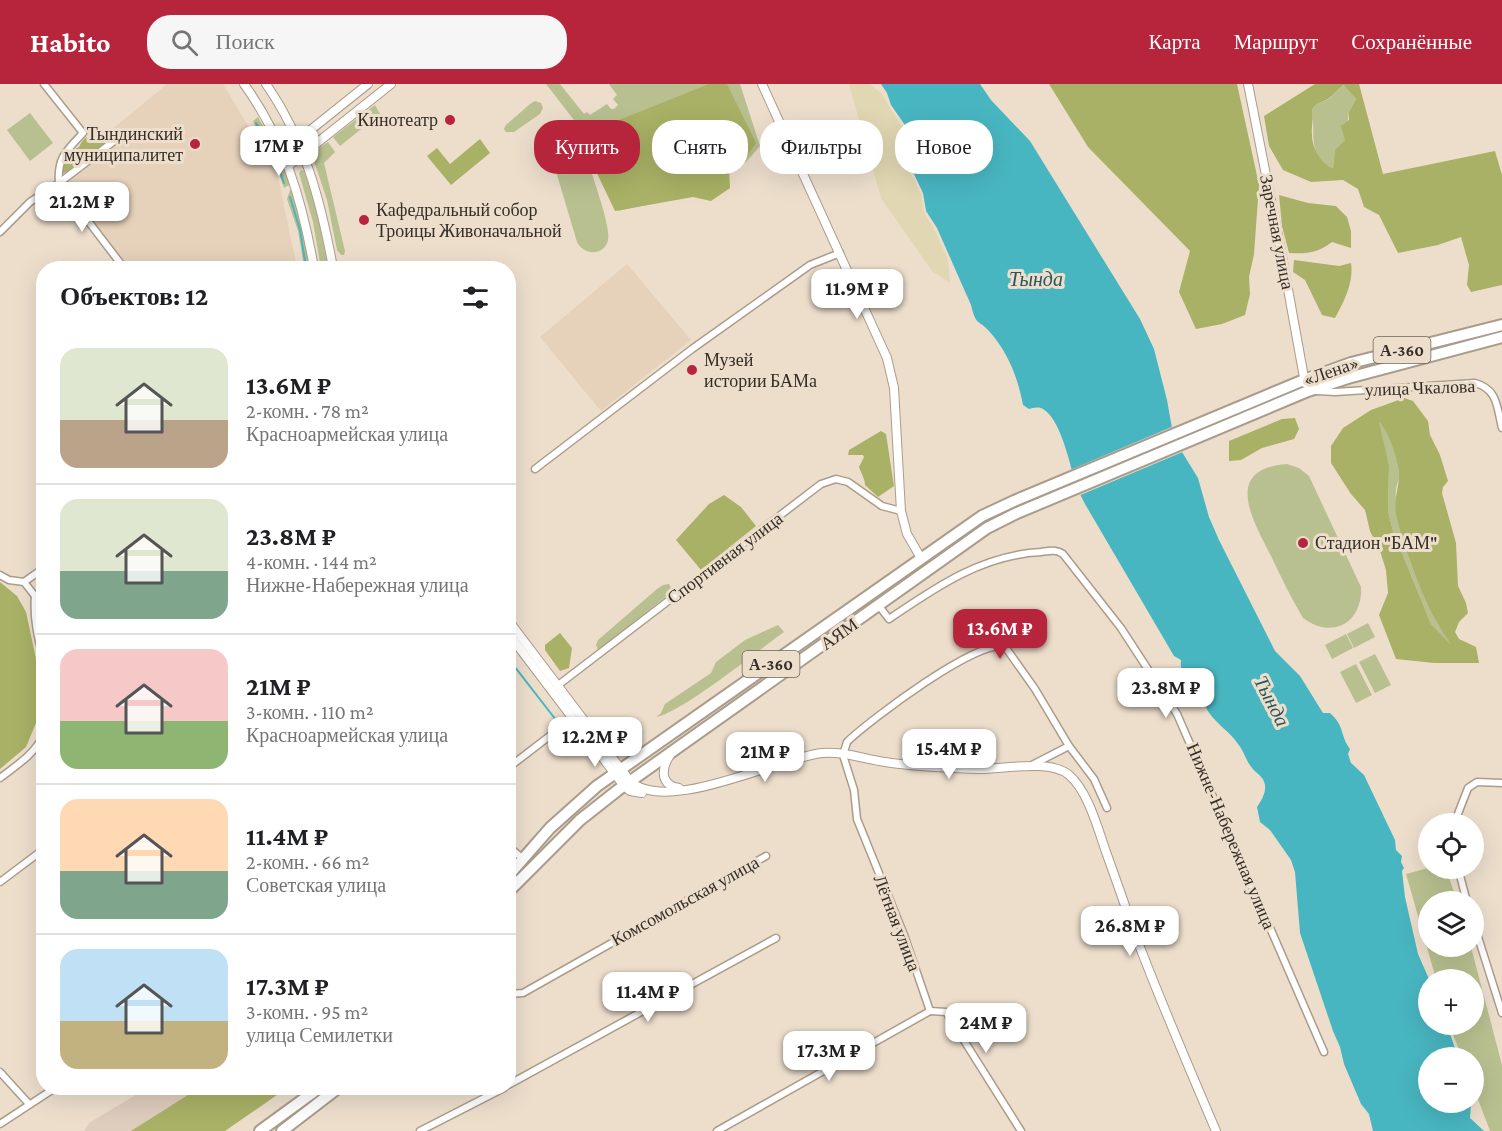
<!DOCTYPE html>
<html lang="ru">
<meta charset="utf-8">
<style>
:root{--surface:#fff;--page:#f6f6f6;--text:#202124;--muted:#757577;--line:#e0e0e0;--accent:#b7253d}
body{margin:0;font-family:"Crimson Pro",serif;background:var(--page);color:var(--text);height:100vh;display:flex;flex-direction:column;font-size:22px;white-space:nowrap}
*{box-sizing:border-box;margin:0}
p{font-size:20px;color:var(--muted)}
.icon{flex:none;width:33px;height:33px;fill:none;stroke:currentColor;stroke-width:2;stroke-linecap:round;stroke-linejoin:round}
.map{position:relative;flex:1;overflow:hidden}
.side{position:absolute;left:36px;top:177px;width:480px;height:834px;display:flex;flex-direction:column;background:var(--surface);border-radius:24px;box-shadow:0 6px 24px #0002}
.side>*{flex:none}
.hud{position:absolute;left:534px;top:36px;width:570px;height:54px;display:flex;gap:12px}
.fabs{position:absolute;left:1418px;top:729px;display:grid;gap:12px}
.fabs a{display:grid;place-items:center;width:66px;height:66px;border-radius:50%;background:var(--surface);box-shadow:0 6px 24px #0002;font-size:30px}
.price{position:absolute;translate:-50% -51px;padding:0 14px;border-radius:12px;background:#fff;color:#222;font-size:20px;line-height:39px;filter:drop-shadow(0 2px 3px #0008)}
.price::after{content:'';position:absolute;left:50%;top:36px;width:18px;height:14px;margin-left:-9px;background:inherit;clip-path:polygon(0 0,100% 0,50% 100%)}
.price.current{background:var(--accent);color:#fff}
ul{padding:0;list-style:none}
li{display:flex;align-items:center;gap:18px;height:150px;padding:0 24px}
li+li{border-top:2px solid var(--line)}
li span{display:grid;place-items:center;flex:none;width:168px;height:120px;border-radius:18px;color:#555}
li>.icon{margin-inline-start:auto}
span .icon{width:72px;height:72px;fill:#fffc;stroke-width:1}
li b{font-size:26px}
h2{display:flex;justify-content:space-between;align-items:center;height:72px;padding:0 24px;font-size:26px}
.pill{padding:0 21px;border-radius:24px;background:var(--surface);box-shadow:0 6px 24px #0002;font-size:21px;line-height:54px}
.pill.current{background:var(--accent);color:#fff}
header{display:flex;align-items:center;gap:36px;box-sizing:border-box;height:84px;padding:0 30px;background:var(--accent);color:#fff}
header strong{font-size:28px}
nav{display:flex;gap:33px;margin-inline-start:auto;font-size:21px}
.search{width:420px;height:54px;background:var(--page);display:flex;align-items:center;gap:15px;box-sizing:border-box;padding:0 21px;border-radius:24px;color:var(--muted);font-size:22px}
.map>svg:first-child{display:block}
.built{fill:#e6d1ba}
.industrial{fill:#deccbd}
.green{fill:#b9c090}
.forest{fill:#a8b165;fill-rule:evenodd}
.sand{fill:#e1d7b2}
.water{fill:#48b6c1}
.pier{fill:#eddecc}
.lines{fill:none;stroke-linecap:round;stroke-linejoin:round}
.stream{stroke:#48b6c1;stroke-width:2}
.minor-casing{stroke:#aa9c8b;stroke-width:9}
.tertiary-casing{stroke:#aa9c8b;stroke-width:10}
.trunk-casing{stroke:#aa9c8b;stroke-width:14}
.minor{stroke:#fff;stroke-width:6}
.tertiary{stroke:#fff;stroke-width:8}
.trunk{stroke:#fff;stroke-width:10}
.poi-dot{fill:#b7253d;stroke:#eddecc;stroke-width:2}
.labels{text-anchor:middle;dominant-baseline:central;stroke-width:6;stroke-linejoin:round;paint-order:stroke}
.shield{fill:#eddecc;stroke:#6c6358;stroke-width:1.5}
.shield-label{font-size:16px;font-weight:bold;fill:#342e27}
.poi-label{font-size:18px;fill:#342e27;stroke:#eddecc;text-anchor:start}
.street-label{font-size:18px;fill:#342e27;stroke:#eddecc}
.water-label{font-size:20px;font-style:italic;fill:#28585d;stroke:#eddecc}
</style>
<header>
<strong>Habito</strong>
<div class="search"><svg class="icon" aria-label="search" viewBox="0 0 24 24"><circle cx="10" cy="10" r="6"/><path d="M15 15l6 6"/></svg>Поиск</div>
<nav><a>Карта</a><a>Маршрут</a><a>Сохранённые</a></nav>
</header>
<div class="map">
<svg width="1502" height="1047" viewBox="0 0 1502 1047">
<rect width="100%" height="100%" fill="#eddecc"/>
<!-- built -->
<g class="built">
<polygon points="167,0 223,0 278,92 297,184 126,184 54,93"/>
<polygon points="627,180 691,256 601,327 540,253"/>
</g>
<!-- industrial -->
<polygon class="industrial" points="147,1004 188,1004 187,1013 136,1047 84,1047 89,1039"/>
<!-- green -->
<g class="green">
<polygon points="546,0 560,0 584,30 587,28 590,31 607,20 611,25 614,25 618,21 613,15 617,11 609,0 740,0 760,62 746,78 728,84 697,110 618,127 581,45"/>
<path d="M 1345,1 L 1356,15 L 1349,28 L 1345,56 L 1335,67 L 1333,84 C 1306,74 1316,47 1312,26 C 1316,18 1321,19 1329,15 C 1334,11 1338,5 1345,1 Z"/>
<polygon points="535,17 541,19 543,24 540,30 514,48 506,48 504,45 506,41 530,20"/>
<polygon points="375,21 380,30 340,62 333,53"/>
<polygon points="30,29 53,59 30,77 7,46"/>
<polygon points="258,33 281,76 291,101 287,102 284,104 275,79 254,40 253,37"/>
<polygon points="328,58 335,68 324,79 345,167 344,171 341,171 337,166 327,116 314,77 315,70 319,64"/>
<path d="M 573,73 L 587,78 L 590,83 C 594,98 611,143 608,156 C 604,173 583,171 577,158 L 557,91 C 559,82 563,74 573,73 Z"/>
<polygon points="301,86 304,87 316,123 328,184 321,184 313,138 299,89"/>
<polygon points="290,106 292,106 302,138 311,183 309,184 304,182 298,147 287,115"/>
<path d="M 1378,337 C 1391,348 1399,376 1399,393 C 1399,397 1396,402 1396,406 C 1395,418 1398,436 1401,447 C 1411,488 1432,531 1454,565 L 1431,540 L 1393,447 L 1388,428 L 1389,381 Z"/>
<path d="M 1287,380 L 1299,384 L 1309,392 L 1361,503 C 1363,539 1332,556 1303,534 C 1291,514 1281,493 1271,472 C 1254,438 1221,385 1287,380 Z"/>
<polygon points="669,500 673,507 598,566 596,561 598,556 657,505 663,501"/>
<polygon points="1368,539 1375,553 1354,564 1347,550"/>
<path d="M 778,541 L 784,548 C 759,566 681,629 656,633 L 661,629 L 665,620 L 711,589 L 716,578 L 745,556 Z"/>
<polygon points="1346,550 1353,564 1332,575 1325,561"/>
<polygon points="1375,570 1391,601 1375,609 1359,578"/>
<polygon points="1356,580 1372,611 1356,619 1340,588"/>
<polygon points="1428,784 1446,785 1457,817 1428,818 1428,862 1471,863 1502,981 1502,1047 1490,1047 1473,1002 1473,974 1462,973 1449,941 1473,940 1473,896 1436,895 1406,790"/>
</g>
<!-- forest -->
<g class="forest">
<polygon points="709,0 727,0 756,59 745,75 729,85 730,104 711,117 693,113 615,127 582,58 594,51 594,46"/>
<polygon points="1049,0 1237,0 1259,101 1254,170 1249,193 1250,210 1245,231 1222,240 1196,245 1179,208 1190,167 1088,63"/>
<path d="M 1315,0 L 1359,0 L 1383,90 L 1495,67 L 1502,91 L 1502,201 L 1471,208 L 1467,201 L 1469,181 L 1461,153 L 1438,161 L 1398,169 L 1379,131 L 1364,123 L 1358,105 L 1343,96 L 1311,98 L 1283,86 L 1269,62 L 1264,32 ZM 1344,1 L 1356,15 L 1349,28 L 1349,36 L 1341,42 L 1345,56 L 1335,66 L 1333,84 C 1321,80 1312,64 1312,51 C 1311,41 1314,37 1312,26 C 1316,18 1321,19 1328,15 C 1334,11 1338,5 1344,1 Z"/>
<path d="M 104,48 L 109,48 L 114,55 L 73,86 L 63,89 L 60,85 L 66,77 L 71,67 L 79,63 C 84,52 89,51 101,52 Z"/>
<polygon points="480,55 490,69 451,101 427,72 437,64 450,80"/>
<path d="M 1279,111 L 1308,119 L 1336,122 L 1347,133 L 1351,147 L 1351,164 L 1332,158 C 1318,169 1307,170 1289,169 L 1282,142 Z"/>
<path d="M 1294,176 L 1339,182 L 1351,179 C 1354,198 1344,218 1335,234 L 1322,231 L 1305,196 L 1293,188 Z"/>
<path d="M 1404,314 L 1413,317 L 1428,337 L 1430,351 L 1440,371 L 1448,397 L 1443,403 L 1442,409 L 1456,459 L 1458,502 L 1466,519 L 1468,529 L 1459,538 L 1455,548 L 1459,555 L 1476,563 L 1479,579 L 1434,579 L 1396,575 L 1379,531 L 1388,509 L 1386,486 L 1380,467 L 1370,447 L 1365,426 L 1351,410 L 1331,379 L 1331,362 L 1343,344 L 1371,326 ZM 1379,338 C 1389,347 1400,380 1399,394 C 1398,406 1394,416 1396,430 C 1403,461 1421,511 1437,538 C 1441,546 1447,554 1451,561 L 1431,540 L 1393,447 L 1388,428 L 1389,381 Z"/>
<polygon points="1295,334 1299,345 1294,355 1262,364 1241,376 1229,377 1229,357 1282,335"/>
<path d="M 881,347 L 886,350 L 894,402 L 878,413 L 865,401 C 865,395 861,389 859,383 L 864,373 L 863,371 L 848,371 L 849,366 Z"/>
<polygon points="724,411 741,423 756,442 701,486 676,456 709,420"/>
<polygon points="0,498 17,512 26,528 39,589 41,616 36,639 26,663 0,685"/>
<polygon points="560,549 572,564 569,584 560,587 545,566 545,561"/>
<polygon points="199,1004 287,1004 225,1047 131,1047"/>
</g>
<!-- sand -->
<polygon class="sand" points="849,0 870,0 881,9 904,46 910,70 910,88 921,110 924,128 935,147 948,175 950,199 932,187 881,114"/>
<!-- water -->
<path class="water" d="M 881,0 L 980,0 L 991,16 L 1030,57 L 1140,235 L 1154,265 L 1167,316 L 1174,355 L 1198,394 L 1209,433 L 1219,456 L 1275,567 L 1300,592 L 1323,629 L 1330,629 C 1345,642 1340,652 1350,665 L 1348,670 L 1351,679 L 1364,691 L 1395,756 L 1396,766 L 1402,772 L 1401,778 L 1404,784 L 1402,787 L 1405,813 L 1418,870 L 1429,895 L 1428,940 L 1447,941 L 1458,973 L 1428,974 L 1428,1018 L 1471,1019 L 1470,1034 L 1484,1047 L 1373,1047 L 1369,1030 L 1361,1020 L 1344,980 L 1340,963 L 1333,947 L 1300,849 L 1295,788 L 1291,776 L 1270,746 L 1260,738 L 1257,723 C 1263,715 1269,703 1262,694 C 1259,690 1255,688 1252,684 C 1246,677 1244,667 1238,660 C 1231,649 1217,640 1210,630 C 1204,623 1204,613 1199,605 C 1192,594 1179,594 1181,576 L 1174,572 L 1085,420 C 1081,412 1076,403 1074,394 C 1069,376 1060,335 1043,325 C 1038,322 1033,324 1029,325 L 1023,321 C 1018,294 1008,268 989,247 C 978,235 976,242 971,221 L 937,144 L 926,127 L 923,109 L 912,86 L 914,69 L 907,44 L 891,21 L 887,9 Z"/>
<!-- pier -->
<polygon class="pier" points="1174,342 1177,354 1185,367 1078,412 1071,395 1070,386"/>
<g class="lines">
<!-- stream -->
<g class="stream">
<polyline points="256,39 275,74 284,99"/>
<polyline points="290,113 300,146 305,177"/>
<polyline points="508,574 556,636"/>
</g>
<defs>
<g id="minor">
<path d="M 44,0 L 83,49 C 66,67 57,74 59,99 L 124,184"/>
<polyline points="0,148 30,118 59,99 122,51"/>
<path d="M 1317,307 L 1335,308 L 1475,299 C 1498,305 1497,324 1502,344"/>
<polyline points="535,385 692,265 810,181 840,169"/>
<path d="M 0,491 L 9,496 L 24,498 L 35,512 C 33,534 38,555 44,577"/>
<polyline points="24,498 44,484"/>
<polyline points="35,512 44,505"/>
<path d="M 879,522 L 889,535 C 936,503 982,471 1041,468 C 1049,467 1056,465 1063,470 L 1121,544 L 1177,630 L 1324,968"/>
<polyline points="557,602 821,400 836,395 848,398 882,422 901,427"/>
<polyline points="1032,681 1069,662"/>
<polyline points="508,684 573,634"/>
<path d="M 0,694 C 17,681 35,670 44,650"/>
<polyline points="1454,740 1468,704 1477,698 1502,699"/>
<polyline points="508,762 523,775"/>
<polyline points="1458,784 1467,818"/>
<polyline points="0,798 44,765"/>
<polyline points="1473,837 1502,929"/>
<polyline points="508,910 523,909 766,772"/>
<path d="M 930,927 L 904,851 L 857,735 L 854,706 L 843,671 L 847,658 C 866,639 984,549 1006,564 L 1035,605 L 1069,662 L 1094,695 L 1107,724"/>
<polyline points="930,927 946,928 1021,1047"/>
<polyline points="0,988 29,1020"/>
<polyline points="508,1001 776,854"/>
<polyline points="0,1040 55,1004"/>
<polyline points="420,1047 504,1004"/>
<polyline points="717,1047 930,927"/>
</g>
<g id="tertiary">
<path d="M 244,0 C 285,57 302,116 314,184"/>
<path d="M 266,0 C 305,56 321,118 333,184"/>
<polyline points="762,0 887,274 894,304 901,427 907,450 921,474"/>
<polyline points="1248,0 1282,172 1305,299"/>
<polyline points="283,68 368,0"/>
<polyline points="288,82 391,0"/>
<path d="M 508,536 L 630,697 C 667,731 777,674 822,669 C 843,667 864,675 885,678 C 916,683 949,684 980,685 C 1003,685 1051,675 1069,691 C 1088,707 1098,745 1106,768 C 1117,798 1127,828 1138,858 C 1162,921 1189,984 1216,1047"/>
<polyline points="508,549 624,702 630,707 642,709"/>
<path d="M 670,671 C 661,685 660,701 679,704"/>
</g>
<g id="trunk">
<polyline points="508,792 550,744 597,702 982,432 1014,417 1304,296 1351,279 1502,241"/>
<polyline points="508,808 580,736 618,706 987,444 1017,429 1308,307 1348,294 1502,253"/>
<polyline points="260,1047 319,1004"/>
<polyline points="282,1047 338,1004"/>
</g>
</defs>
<!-- minor casing -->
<use href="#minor" class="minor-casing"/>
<!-- tertiary casing -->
<use href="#tertiary" class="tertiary-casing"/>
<!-- trunk casing -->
<use href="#trunk" class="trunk-casing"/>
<!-- minor -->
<use href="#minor" class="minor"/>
<!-- tertiary -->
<use href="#tertiary" class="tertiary"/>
<!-- trunk -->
<use href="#trunk" class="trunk"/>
</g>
<!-- markers -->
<g class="poi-dot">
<circle cx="450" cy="36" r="6"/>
<circle cx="195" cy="60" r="6"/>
<circle cx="364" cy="136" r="6"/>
<circle cx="692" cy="286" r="6"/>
<circle cx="1303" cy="459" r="6"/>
</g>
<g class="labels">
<!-- shield labels -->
<g class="shield">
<rect x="1373.5" y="253" width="57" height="26" rx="4.5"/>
<rect x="742.5" y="567" width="57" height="26" rx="4.5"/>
</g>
<g class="shield-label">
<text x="1402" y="266">А-360</text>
<text x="771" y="580">А-360</text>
</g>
<!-- poi labels -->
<g class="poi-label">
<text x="438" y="36" text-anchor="end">Кинотеатр</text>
<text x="183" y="50" text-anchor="end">Тындинский<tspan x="183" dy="21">муниципалитет</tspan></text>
<text x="376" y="126">Кафедральный собор<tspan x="376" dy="21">Троицы Живоначальной</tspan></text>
<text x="704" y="276">Музей<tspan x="704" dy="21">истории БАМа</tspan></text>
<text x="1315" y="459">Стадион "БАМ"</text>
</g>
<!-- street labels -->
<g class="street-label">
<text transform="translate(1277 148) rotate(79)">Заречная улица</text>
<text transform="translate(1331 287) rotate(-19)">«Лена»</text>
<text transform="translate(1420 304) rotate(-2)">улица Чкалова</text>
<text transform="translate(725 474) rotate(-37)">Спортивная улица</text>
<text transform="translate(839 550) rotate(-35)">АЯМ</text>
<text transform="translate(1231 752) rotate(67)">Нижне-Набережная улица</text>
<text transform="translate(685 817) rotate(-29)">Комсомольская улица</text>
<text transform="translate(897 839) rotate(69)">Лётная улица</text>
</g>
<!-- water labels -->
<g class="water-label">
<text x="1036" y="195">Тында</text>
<text transform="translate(1272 617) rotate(63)">Тында</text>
</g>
</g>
</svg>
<div class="fabs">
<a><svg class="icon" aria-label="locate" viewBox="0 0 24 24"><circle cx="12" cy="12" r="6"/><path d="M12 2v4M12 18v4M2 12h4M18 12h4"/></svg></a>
<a><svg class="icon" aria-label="layers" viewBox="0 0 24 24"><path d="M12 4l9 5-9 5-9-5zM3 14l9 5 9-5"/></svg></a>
<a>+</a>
<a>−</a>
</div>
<b class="price" style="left:279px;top:93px">17M ₽</b>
<b class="price" style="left:82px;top:149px">21.2M ₽</b>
<b class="price" style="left:857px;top:236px">11.9M ₽</b>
<b class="price current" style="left:1000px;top:576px">13.6M ₽</b>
<b class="price" style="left:1166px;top:635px">23.8M ₽</b>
<b class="price" style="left:595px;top:684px">12.2M ₽</b>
<b class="price" style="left:949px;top:696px">15.4M ₽</b>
<b class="price" style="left:765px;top:699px">21M ₽</b>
<b class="price" style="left:1130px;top:873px">26.8M ₽</b>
<b class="price" style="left:648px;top:939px">11.4M ₽</b>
<b class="price" style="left:986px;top:970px">24M ₽</b>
<b class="price" style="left:829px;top:998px">17.3M ₽</b>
<div class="hud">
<a class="pill current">Купить</a>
<a class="pill">Снять</a>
<a class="pill">Фильтры</a>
<a class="pill">Новое</a>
</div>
<section class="side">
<h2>Объектов: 12<svg class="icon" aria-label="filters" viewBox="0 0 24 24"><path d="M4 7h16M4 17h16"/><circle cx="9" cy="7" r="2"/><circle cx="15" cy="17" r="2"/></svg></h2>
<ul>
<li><span style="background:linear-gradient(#dfe7d0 60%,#b9a48a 0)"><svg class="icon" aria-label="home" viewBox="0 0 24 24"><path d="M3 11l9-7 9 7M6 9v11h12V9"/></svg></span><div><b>13.6M ₽</b><p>2-комн. · 78 m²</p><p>Красноармейская улица</p></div></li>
<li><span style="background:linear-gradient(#dfe7d0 60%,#7fa58c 0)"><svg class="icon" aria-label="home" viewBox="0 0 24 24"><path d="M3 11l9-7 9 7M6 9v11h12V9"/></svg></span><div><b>23.8M ₽</b><p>4-комн. · 144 m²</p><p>Нижне-Набережная улица</p></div></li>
<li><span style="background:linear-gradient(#f6c9c9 60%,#8fb573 0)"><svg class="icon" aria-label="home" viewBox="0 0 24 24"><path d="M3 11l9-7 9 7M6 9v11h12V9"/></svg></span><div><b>21M ₽</b><p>3-комн. · 110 m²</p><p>Красноармейская улица</p></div></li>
<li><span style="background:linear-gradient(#ffd9b3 60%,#7fa58c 0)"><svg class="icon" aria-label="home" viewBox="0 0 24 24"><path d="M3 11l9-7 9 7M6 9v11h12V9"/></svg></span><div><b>11.4M ₽</b><p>2-комн. · 66 m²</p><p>Советская улица</p></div></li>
<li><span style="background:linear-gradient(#bfe0f5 60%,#c2b280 0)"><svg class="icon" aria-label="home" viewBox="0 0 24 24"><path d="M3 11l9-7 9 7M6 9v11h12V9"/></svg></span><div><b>17.3M ₽</b><p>3-комн. · 95 m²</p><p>улица Семилетки</p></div></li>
</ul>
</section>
</div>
